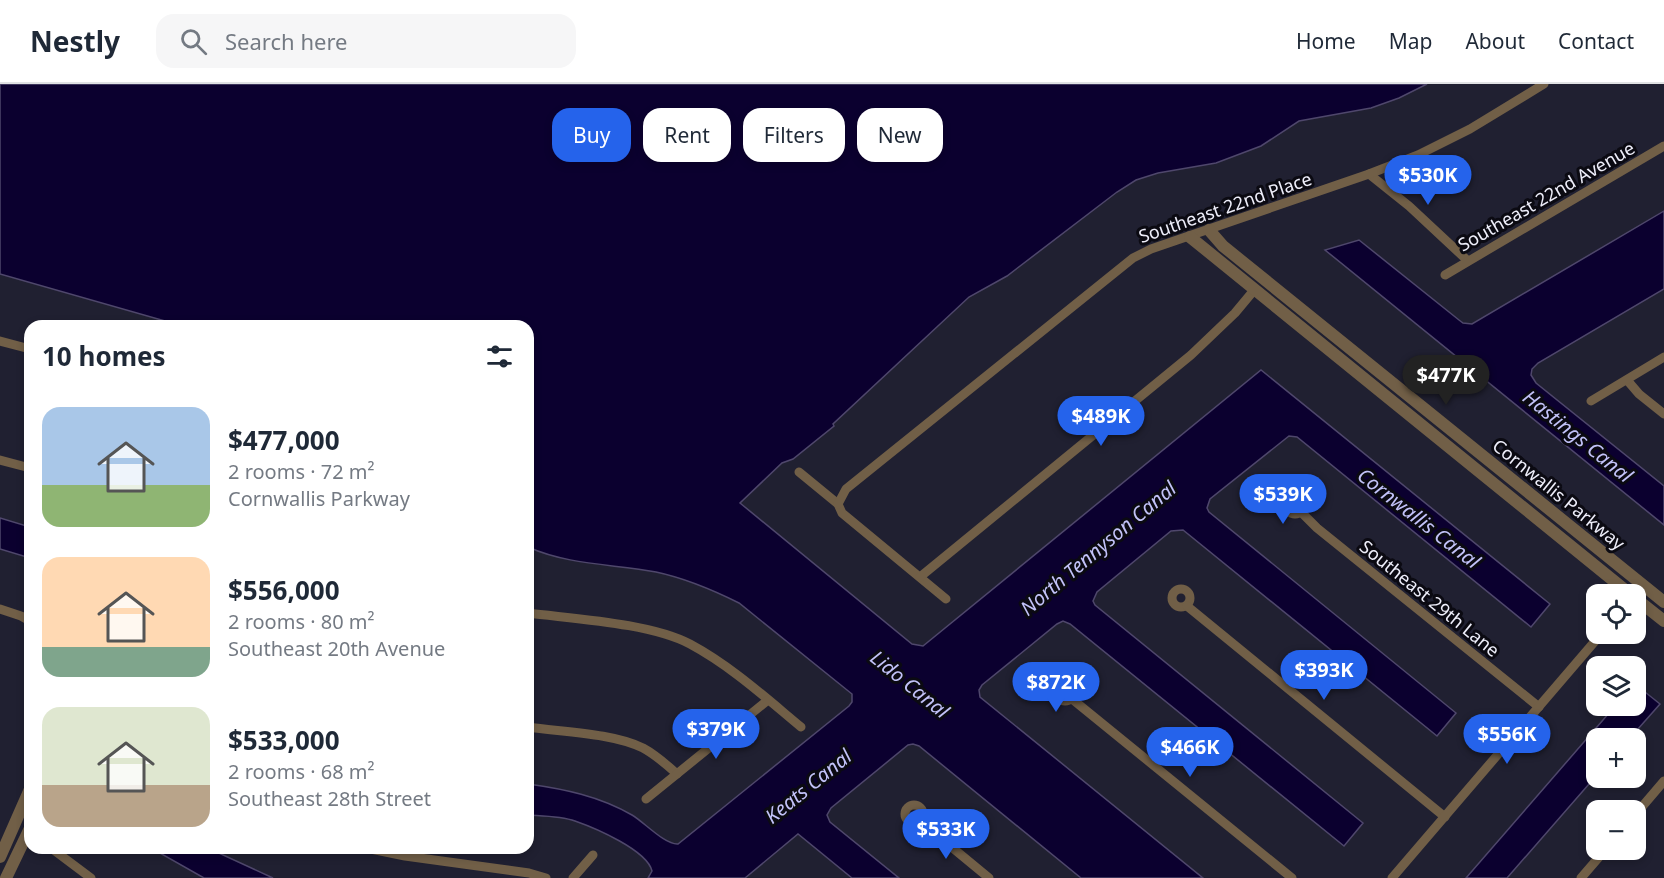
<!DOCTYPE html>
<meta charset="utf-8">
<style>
:root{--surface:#fff;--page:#f6f6f7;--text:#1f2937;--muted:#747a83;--line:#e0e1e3;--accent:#2563eb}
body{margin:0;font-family:"Noto Sans",sans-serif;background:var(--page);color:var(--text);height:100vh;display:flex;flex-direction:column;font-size:22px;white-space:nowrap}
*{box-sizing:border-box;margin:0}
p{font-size:20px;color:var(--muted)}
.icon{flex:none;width:33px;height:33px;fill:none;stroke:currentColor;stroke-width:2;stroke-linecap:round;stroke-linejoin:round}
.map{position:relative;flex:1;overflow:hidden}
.sheet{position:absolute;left:24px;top:236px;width:510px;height:534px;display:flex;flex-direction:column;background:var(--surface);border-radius:18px;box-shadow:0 3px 9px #0003}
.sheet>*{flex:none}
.guide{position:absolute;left:552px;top:24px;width:570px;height:54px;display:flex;gap:12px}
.tools{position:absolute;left:1586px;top:500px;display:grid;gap:12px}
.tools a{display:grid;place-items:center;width:60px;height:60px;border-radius:12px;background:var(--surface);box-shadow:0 3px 9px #0003;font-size:30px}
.price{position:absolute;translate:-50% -51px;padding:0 14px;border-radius:21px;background:var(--accent);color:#fff;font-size:20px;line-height:39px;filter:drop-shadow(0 2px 3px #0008)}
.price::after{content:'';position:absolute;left:50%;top:36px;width:18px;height:14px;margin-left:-9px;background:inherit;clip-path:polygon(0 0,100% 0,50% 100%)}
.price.active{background:#222;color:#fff}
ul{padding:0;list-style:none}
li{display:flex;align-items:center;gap:18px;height:150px;padding:0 18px}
li span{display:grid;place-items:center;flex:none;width:168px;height:120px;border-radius:18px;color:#555}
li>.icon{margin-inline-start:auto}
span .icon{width:72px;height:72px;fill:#fffc;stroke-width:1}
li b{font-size:26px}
h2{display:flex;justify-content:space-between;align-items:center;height:72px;padding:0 18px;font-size:26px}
.chip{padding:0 21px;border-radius:18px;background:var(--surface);box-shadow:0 3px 9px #0003;font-size:21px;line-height:54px}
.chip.active{background:var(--accent);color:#fff}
header{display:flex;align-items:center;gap:36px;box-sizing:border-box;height:84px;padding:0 30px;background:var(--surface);border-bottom:2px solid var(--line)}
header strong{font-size:28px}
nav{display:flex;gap:33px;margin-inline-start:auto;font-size:21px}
.search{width:420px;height:54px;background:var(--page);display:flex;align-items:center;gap:15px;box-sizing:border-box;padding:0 21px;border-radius:18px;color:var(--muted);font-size:22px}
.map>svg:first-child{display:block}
.water{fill:#0b002f;stroke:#4f476c;stroke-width:1.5}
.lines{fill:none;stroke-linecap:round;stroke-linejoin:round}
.minor{stroke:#715f47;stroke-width:9}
.tertiary{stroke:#715f47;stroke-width:12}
.labels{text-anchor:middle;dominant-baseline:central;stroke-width:6;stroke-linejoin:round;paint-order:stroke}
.street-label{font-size:18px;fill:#eeeefa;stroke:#0b0a12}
.water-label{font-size:20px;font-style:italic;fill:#c2c2f8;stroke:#0b0a12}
</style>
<header>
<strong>Nestly</strong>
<div class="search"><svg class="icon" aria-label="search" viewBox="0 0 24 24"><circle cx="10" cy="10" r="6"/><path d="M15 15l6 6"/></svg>Search here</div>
<nav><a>Home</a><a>Map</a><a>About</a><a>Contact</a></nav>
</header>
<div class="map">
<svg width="1664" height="794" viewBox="0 0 1664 794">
<rect width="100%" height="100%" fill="#202031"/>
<!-- water -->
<g class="water">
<path d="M 0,0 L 1427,0 L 1399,14 L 1371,24 L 1299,37 L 1261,62 L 1216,79 L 1158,89 L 1136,96 L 1117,108 L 1007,192 L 969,213 L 833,340 L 834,342 L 793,375 L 782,379 L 740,419 L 912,560 L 923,562 L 1261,286 L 1550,520 L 1531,543 L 1297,353 L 1289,352 L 1210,415 L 1207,424 L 1209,428 L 1456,629 L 1437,652 L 1183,446 L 1171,447 L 1097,508 L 1093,517 L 1095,521 L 1363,739 L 1344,762 L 1070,540 L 1063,537 L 1057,540 L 982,601 L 979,606 L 980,613 L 1203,794 L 1081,794 L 919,662 L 913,660 L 908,661 L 831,724 L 827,731 L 830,738 L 899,794 L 852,794 L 798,750 L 745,794 L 648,794 L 652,787 C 647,766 595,744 575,737 C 561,732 543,732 528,731 L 528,700 C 564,705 599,712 632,731 C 644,738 665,761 678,760 L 849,622 L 852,618 L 852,610 L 739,519 C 713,506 684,494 656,488 C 613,480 568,481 528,463 L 528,242 L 179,241 L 0,190 Z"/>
<polygon points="1664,127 1664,205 1538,279 1532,285 1531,291 1536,299 1664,402 1664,441 1325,166 1359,156 1459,236 1463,239 1472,240"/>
<polygon points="0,434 30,443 30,474 0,465"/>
<polygon points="1635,600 1660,620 1630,654 1596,654 1596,692 1507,794 1466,794 1616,621 1635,621"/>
<polygon points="151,764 208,764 273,794 204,794"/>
</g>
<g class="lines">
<!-- minor -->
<g class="minor">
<polyline points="1369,90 1409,122 1468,177"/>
<polyline points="1445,191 1664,62"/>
<polyline points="0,257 30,265"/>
<polyline points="1627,296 1639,310 1664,330"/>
<polyline points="1591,317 1664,273"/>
<polyline points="0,376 30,384"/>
<polyline points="799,388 838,420 842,429 946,515"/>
<circle cx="1295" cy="421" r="9"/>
<polyline points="838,420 846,405 1133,174 1151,165 1369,90 1418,71 1470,45 1544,0"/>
<polyline points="1301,428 1317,444 1539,623"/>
<polyline points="920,493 1191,271 1235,229 1255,205"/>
<circle cx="1181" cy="514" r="9"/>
<polyline points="1187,522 1445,733"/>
<polyline points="0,525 21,532 30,537"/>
<path d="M 528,529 C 575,535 650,539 690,560 C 731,582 766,614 801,643"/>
<circle cx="1065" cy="608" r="9"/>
<polyline points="1072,615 1292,794"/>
<path d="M 528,643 C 562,648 613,649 643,664 C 656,671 666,680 677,690"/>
<polyline points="646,715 768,616"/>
<circle cx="914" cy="730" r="9"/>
<polyline points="1635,731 1664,697"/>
<polyline points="920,737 989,794"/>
<polyline points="51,764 91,794"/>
<polyline points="366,764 405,772 529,789 546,794"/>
<polyline points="573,794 593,771"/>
<polyline points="1392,794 1602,549"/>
<polyline points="1581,794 1606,765"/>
</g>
<!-- tertiary -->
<g class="tertiary">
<polyline points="1209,146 1223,162 1664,518"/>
<polyline points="1190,153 1630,510"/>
<polyline points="1635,514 1664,537"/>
<polyline points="0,773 30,705"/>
<polyline points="6,794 30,744"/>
</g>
</g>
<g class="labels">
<!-- street labels -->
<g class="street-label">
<text transform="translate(1546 112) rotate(-30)">Southeast 22nd Avenue</text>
<text transform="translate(1225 123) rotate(-19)">Southeast 22nd Place</text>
<text transform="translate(1559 410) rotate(39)">Cornwallis Parkway</text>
<text transform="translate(1430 514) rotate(39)">Southeast 29th Lane</text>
</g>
<!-- water labels -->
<g class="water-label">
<text transform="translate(1578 352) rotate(39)">Hastings Canal</text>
<text transform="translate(1419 434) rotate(38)">Cornwallis Canal</text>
<text transform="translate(1098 464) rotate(-40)">North Tennyson Canal</text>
<text transform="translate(910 600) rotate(39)">Lido Canal</text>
<text transform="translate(808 702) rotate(-39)">Keats Canal</text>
</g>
</g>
</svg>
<div class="tools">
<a><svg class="icon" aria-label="locate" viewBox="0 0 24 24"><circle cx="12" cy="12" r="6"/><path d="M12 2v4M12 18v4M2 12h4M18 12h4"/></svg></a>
<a><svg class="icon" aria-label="layers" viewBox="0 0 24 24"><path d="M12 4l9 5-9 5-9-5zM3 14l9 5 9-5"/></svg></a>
<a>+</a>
<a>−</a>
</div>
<b class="price" style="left:1428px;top:122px">$530K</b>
<b class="price active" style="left:1446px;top:322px">$477K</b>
<b class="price" style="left:1101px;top:363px">$489K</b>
<b class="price" style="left:1283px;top:441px">$539K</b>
<b class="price" style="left:1324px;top:617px">$393K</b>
<b class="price" style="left:1056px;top:629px">$872K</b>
<b class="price" style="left:716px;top:676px">$379K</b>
<b class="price" style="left:1507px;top:681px">$556K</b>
<b class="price" style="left:1190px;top:694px">$466K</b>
<b class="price" style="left:946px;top:776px">$533K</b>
<div class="guide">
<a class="chip active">Buy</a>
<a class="chip">Rent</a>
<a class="chip">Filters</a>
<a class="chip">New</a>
</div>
<section class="sheet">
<h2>10 homes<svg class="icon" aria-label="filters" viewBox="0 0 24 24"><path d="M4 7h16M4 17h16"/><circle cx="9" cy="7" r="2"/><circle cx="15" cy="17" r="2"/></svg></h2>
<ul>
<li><span style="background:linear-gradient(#a9c7e8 65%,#8fb573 0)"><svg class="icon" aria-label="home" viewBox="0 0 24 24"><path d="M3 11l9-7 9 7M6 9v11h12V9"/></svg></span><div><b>$477,000</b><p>2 rooms · 72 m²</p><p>Cornwallis Parkway</p></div></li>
<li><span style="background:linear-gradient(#ffd9b3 75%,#7fa58c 0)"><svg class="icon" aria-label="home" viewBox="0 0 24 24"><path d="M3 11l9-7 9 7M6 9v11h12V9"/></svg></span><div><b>$556,000</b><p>2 rooms · 80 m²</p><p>Southeast 20th Avenue</p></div></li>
<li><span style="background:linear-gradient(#dfe7d0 65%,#b9a48a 0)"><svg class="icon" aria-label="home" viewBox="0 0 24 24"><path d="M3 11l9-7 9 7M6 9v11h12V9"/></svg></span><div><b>$533,000</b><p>2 rooms · 68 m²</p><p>Southeast 28th Street</p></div></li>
</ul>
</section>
</div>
